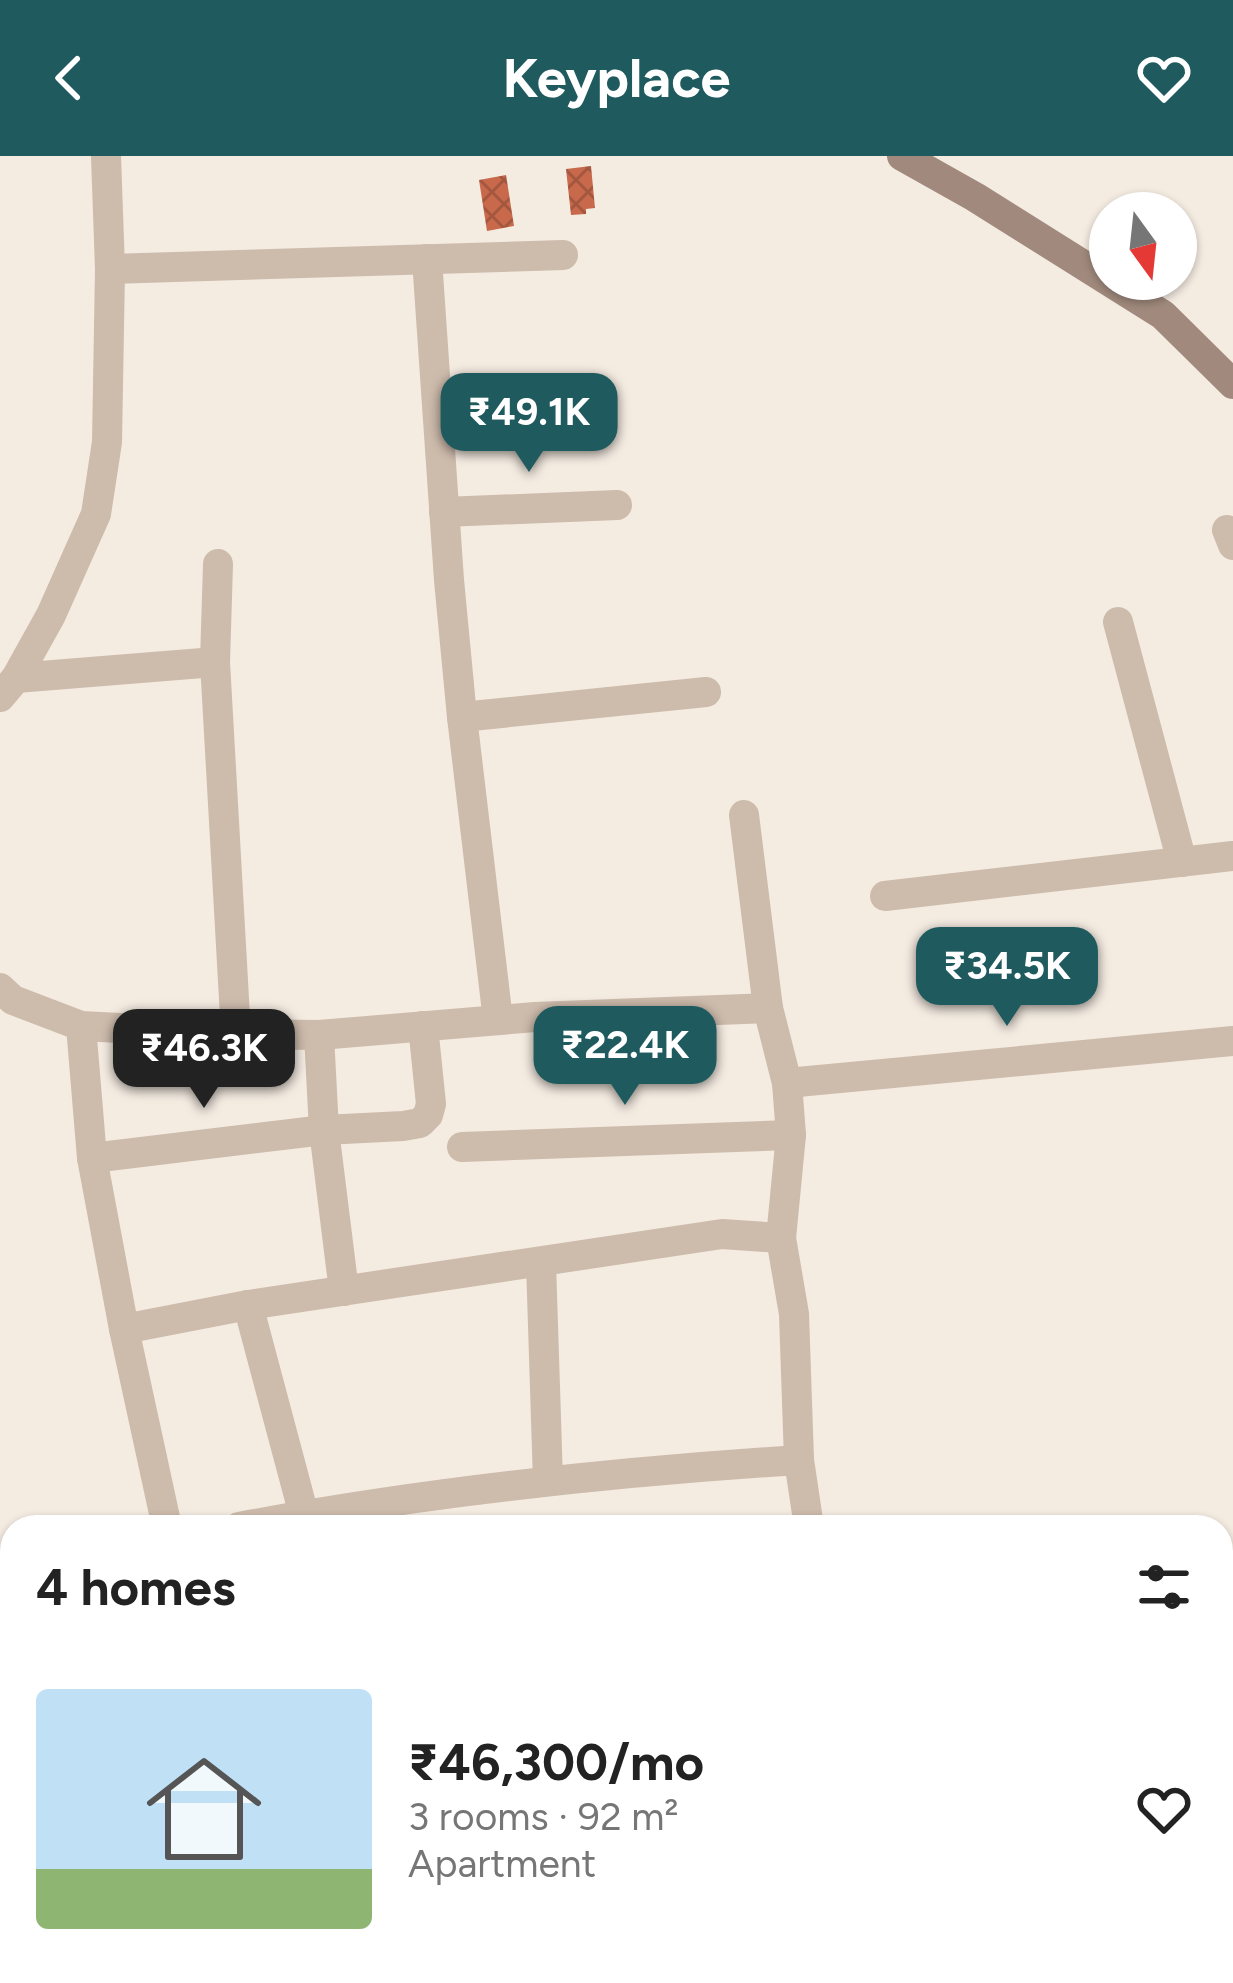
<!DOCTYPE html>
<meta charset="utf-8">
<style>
:root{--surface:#fff;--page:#f6f6f6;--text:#222;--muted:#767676;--accent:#1f5a5e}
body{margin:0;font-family:Figtree,sans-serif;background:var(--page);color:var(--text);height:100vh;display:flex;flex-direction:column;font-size:45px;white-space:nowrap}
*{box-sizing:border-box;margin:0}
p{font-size:39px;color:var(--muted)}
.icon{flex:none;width:66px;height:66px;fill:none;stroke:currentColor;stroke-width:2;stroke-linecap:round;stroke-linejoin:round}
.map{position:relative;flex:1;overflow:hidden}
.side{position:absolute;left:0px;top:1359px;width:1233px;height:468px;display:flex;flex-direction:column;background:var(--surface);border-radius:36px 36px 0 0;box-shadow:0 3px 9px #0004}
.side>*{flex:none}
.needle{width:78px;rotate:165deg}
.buttons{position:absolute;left:1089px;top:36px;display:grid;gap:24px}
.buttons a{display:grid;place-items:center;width:108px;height:108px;border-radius:50%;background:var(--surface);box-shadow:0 3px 9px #0004;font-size:60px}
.price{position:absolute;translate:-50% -102px;padding:0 27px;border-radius:24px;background:var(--accent);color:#fff;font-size:39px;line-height:78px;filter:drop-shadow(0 3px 6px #0008)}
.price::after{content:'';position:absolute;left:50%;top:72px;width:36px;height:27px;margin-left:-18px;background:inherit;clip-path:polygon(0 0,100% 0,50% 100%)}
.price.selected{background:#222;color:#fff}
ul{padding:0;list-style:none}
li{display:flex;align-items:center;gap:36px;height:300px;padding:0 36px}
li span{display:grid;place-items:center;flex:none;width:336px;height:240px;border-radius:12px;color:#555}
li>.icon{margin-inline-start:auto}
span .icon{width:144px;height:144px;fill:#fffc;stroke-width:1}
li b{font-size:51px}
h2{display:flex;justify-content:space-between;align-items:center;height:144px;padding:0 36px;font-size:51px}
header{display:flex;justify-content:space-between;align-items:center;height:156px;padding:0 36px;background:var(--accent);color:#fff;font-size:54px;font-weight:700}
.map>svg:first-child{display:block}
.building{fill:url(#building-cross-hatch)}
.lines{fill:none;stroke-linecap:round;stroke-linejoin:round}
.minor{stroke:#cdbbac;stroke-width:30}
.secondary{stroke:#a18a7d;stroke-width:30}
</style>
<header><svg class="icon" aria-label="back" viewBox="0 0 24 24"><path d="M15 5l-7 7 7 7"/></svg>Keyplace<svg class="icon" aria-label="heart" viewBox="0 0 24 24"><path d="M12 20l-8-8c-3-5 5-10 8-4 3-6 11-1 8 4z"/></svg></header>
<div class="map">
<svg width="1233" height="1827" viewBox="0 0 1233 1827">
<defs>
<pattern id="building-cross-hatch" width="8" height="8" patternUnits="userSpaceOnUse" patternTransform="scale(3)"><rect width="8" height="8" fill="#c8694b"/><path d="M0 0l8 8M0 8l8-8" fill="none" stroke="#a4573f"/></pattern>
</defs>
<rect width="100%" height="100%" fill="#f4ebe1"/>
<!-- building -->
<g class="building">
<polygon points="591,10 595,52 586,53 586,58 571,59 566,13"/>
<polygon points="506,19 514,70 487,75 479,24"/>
<polygon points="871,1815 879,1815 882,1827 856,1827 854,1819"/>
</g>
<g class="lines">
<!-- minor -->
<g class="minor">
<polyline points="427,103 449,424 462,561 498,864"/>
<polyline points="110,113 563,99"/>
<polyline points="444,356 617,349"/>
<polyline points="1227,374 1233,389"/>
<polyline points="218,408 215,506 236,878"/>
<polyline points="1118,466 1182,706"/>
<polyline points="16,522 215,506"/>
<polyline points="0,541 16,522 51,459 96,358 107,286 110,113 106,0"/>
<polyline points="462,561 706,536"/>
<polyline points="744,659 768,852 787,927 791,979 781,1082 794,1158 799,1304 809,1371"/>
<polyline points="885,740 1233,700"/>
<polyline points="0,832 13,844 81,870 236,878 319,879 535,861 768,852"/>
<polyline points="81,870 92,1002 124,1173 167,1371"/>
<polyline points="319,879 324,974 344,1135"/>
<polyline points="787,927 1233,885"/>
<polyline points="462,991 791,979"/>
<polyline points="92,1002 324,974 403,970 420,967 428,959 431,948 423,870"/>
<polyline points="541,1107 548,1325"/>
<polyline points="248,1149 304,1359"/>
<polyline points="124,1173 248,1149 722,1078 781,1082"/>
<path d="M 239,1371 C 424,1336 611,1316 799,1304"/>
<polyline points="910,1815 913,1827"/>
<polyline points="177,1827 222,1815"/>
<polyline points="753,1827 804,1815"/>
</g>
<!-- secondary -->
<polyline class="secondary" points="902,0 975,41 1163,159 1233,228"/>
</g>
</svg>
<div class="buttons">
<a><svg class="needle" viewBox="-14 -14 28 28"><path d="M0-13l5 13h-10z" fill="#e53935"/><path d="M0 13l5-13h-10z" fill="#767676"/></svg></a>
</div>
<b class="price" style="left:529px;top:319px">₹49.1K</b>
<b class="price" style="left:1007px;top:873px">₹34.5K</b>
<b class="price" style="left:625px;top:952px">₹22.4K</b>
<b class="price selected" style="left:204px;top:955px">₹46.3K</b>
<section class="side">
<h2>4 homes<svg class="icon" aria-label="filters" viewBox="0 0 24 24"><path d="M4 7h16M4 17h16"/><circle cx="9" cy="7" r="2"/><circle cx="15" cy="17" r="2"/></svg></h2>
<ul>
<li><span style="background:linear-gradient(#bfe0f5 75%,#8fb573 0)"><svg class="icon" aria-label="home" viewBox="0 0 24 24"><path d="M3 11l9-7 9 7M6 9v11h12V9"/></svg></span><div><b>₹46,300/mo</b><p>3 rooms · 92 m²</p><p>Apartment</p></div><svg class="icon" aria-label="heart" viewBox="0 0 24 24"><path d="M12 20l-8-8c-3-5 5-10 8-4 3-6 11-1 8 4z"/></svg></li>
</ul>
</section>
</div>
